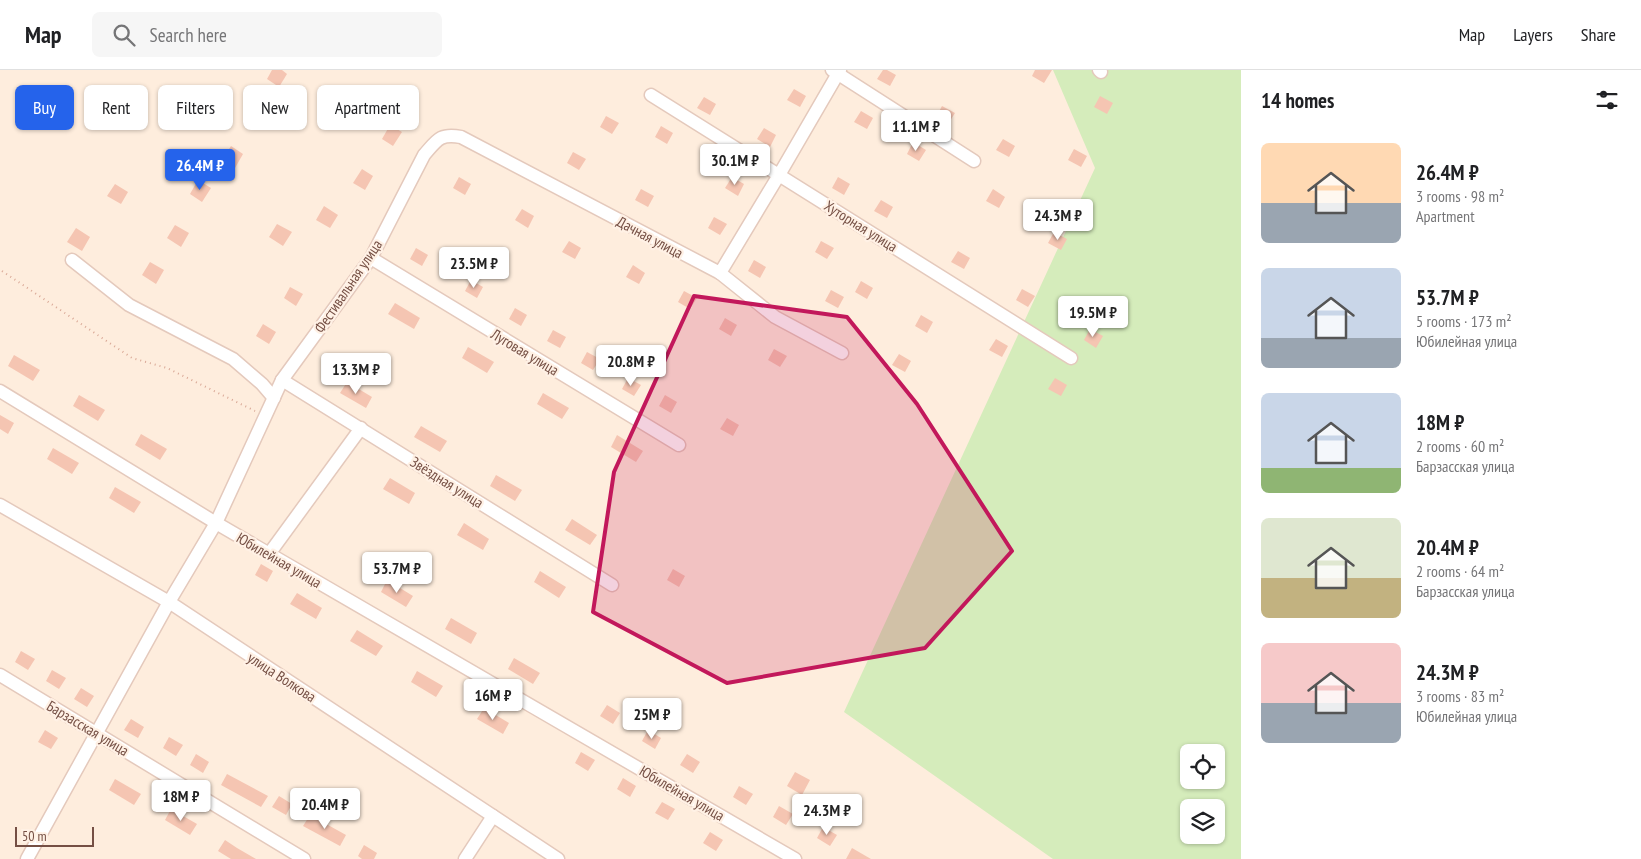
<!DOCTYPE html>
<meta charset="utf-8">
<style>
:root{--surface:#fff;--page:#f6f6f6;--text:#202124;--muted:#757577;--line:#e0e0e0;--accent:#2563eb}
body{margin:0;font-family:"PT Sans Narrow",sans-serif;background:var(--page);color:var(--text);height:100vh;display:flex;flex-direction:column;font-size:19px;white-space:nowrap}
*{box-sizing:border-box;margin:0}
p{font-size:16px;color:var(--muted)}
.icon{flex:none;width:28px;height:28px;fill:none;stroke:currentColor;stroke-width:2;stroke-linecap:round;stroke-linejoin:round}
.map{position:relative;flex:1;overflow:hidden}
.side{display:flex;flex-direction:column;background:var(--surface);width:400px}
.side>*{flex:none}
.hud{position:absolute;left:15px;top:15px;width:475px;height:45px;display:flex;gap:10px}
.fabs{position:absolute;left:1180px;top:674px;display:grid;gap:10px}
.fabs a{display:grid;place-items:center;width:45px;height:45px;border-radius:8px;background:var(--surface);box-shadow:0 1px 4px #0004;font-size:25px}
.scale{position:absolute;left:15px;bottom:12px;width:79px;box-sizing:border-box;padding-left:5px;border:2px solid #754f44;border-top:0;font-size:14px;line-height:18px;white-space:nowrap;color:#754f44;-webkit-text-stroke:4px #fff1e5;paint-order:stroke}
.price{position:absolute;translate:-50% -42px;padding:0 11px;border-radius:5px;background:#fff;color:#222;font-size:16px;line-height:32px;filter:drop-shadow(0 1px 2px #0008)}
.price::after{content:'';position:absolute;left:50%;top:30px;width:15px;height:11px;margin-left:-8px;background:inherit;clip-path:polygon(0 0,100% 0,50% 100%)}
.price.active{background:var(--accent);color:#fff}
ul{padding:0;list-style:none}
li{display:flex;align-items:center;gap:15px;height:125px;padding:0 20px}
li span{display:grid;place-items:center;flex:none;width:140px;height:100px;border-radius:8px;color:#555}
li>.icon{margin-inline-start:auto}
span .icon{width:60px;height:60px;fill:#fffc;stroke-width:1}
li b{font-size:21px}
h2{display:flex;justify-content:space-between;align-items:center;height:60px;padding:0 20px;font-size:21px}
.tag{padding:0 18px;border-radius:8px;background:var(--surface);box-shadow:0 1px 4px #0004;font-size:18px;line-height:45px}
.tag.active{background:var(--accent);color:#fff}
header{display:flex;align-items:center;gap:30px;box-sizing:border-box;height:70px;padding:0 25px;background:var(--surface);border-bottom:1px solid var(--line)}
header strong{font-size:24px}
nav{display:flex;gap:28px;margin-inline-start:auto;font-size:18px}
.search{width:350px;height:45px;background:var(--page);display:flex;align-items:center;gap:12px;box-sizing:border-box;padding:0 18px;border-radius:8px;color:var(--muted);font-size:19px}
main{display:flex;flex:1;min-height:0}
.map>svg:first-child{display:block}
.green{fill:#d5ecbb;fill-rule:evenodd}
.building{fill:#f5c5b2}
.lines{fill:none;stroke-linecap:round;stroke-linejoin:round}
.minor-casing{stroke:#e4c9bc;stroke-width:15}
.path{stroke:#d9a896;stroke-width:2;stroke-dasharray:1 4;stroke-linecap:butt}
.minor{stroke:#fff;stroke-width:12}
.marked{fill:#c2185b;fill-opacity:0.2;stroke:#c2185b;stroke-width:4;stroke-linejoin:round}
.labels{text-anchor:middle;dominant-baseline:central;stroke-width:4.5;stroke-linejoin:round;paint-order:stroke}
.street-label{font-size:15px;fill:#754f44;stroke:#fff1e5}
</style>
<header>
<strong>Map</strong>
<div class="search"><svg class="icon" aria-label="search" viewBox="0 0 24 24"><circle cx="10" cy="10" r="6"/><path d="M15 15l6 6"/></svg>Search here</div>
<nav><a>Map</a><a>Layers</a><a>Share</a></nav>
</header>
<main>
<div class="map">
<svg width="1241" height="789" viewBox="0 0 1241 789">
<rect width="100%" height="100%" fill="#feeddd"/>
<!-- green -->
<path class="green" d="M 1053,0 L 1241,0 L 1241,789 L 1053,789 L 844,642 L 1095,98 ZM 1189,682 L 1216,682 L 1216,710 L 1189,710 ZM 1189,738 L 1216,738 L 1216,765 L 1189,765 Z"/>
<!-- building -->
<g class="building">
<polygon points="272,0 282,0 287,4 279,17 267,9"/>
<polygon points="883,0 887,0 896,5 890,16 877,9"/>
<polygon points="1035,0 1052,0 1044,13 1032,6"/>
<polygon points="794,19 806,26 800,37 787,30"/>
<polygon points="1100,26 1113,33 1107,44 1094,37"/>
<polygon points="704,27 716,34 710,45 697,38"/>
<polygon points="254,35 266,42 258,56 246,49"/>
<polygon points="942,36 955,43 948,54 936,47"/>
<polygon points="861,41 873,48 867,59 854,52"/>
<polygon points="606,46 619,53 612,64 600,57"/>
<polygon points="390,55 402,62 393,76 382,69"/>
<polygon points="661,56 673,63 667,74 655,67"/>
<polygon points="764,58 776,65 770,77 757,69"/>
<polygon points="1003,69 1015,76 1009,87 996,80"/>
<polygon points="913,72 926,80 919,91 907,84"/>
<polygon points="231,76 243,84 235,98 222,90"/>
<polygon points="1074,79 1087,86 1081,97 1068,90"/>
<polygon points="573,82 586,89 579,100 567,93"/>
<polygon points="362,99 373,106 365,120 353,113"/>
<polygon points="459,107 471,114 465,125 453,118"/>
<polygon points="732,107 744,114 738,126 725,118"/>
<polygon points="838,107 850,114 844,125 832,118"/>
<polygon points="198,110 211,118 202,132 190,124"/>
<polygon points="115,114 128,122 121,134 107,126"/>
<polygon points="641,119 654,126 648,137 635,130"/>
<polygon points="993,119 1005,127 999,138 986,131"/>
<polygon points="881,130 893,137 887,148 874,141"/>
<polygon points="324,136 338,145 330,158 316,150"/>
<polygon points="522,139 534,146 528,158 515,150"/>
<polygon points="714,147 727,154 720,165 708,158"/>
<polygon points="277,154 292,162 283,176 269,167"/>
<polygon points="175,155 189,163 181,177 167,168"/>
<polygon points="76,158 90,167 82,181 67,172"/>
<polygon points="1054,162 1067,169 1061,180 1048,173"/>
<polygon points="569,171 581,178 575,189 562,182"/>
<polygon points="821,171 834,178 827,189 815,182"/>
<polygon points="416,178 428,185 422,196 410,189"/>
<polygon points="958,181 970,188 964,199 951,192"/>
<polygon points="754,190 766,197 760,208 748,201"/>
<polygon points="150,192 164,200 156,214 142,205"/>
<polygon points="633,195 645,203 639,214 626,207"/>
<polygon points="471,210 483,217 477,228 465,221"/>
<polygon points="861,211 873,218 867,229 855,222"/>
<polygon points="290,217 303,224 296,236 284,228"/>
<polygon points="1022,219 1035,226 1028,237 1016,230"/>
<polygon points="831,220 844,227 838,238 825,231"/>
<polygon points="684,221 697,228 690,239 678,232"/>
<polygon points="395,233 420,248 414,259 388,244"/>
<polygon points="515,238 527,245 521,256 509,249"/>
<polygon points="921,245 933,252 927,263 915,256"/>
<polygon points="725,248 737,255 731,266 719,259"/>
<polygon points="263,254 276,262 269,274 256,266"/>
<polygon points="1090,259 1103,266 1096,278 1084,270"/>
<polygon points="553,260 566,267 560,278 547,271"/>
<polygon points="996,269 1008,276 1002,287 989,280"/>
<polygon points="468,277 494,292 487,303 462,288"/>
<polygon points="774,279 787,286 780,297 768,290"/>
<polygon points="587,282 600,289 593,300 581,293"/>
<polygon points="899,284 911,291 905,302 892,295"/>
<polygon points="14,285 40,300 33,311 8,296"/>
<polygon points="628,308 641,315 634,326 622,319"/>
<polygon points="1055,308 1067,315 1061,326 1048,319"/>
<polygon points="347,312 372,327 366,338 340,323"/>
<polygon points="543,323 569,338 562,349 537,334"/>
<polygon points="79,325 105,340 98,351 73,336"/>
<polygon points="665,325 677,332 671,343 659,336"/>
<polygon points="0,345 14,353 8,364 0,359"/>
<polygon points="727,348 739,355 733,366 720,359"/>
<polygon points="421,356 447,371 440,382 414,367"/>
<polygon points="141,364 167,379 160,390 135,375"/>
<polygon points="617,365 643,381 636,392 611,377"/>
<polygon points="53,378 79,393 72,404 47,389"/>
<polygon points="496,405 522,420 515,431 490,416"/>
<polygon points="390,408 415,423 409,434 383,419"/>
<polygon points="115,417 141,432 134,443 109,428"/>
<polygon points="572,449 597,465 590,475 565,460"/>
<polygon points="464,453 489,469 483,480 457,465"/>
<polygon points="261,494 273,501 267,512 255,505"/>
<polygon points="673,499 685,506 679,517 667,510"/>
<polygon points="540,501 566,517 559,528 534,512"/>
<polygon points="387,510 413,526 406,537 381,522"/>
<polygon points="297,523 322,538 316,549 290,534"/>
<polygon points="451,548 477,563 471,574 445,559"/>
<polygon points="357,560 383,576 376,586 350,571"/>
<polygon points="21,581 35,589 28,600 15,592"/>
<polygon points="514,588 540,603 533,614 508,599"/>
<polygon points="52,600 66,608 59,619 46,611"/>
<polygon points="417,601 443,616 436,627 411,612"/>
<polygon points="81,618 94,626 87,637 74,629"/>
<polygon points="607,635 620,643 613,654 600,646"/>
<polygon points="484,638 509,653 503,664 477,649"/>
<polygon points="131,649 144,657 138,668 124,660"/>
<polygon points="45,660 58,668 51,679 38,672"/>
<polygon points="648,660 661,668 655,679 642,671"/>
<polygon points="169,667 183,675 176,686 163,678"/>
<polygon points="581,682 595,690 588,701 575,693"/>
<polygon points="196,684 209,692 203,703 190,695"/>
<polygon points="687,684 700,692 693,703 680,695"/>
<polygon points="795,702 810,710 802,725 787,716"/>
<polygon points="227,704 268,726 261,737 221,715"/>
<polygon points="623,708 636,716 630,727 617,719"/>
<polygon points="115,709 141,724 134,735 109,720"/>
<polygon points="739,716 753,724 746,735 733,727"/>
<polygon points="279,726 292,734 286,745 272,737"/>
<polygon points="662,732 675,739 668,750 655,743"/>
<polygon points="779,736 793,744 786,755 773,747"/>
<polygon points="171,739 197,754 190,765 165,750"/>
<polygon points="310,745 346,765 340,776 303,756"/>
<polygon points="823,757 837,765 830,776 817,768"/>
<polygon points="710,762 723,770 716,781 703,773"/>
<polygon points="225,770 237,778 256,789 231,789 218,781"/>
<polygon points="364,775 377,783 374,789 362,789 358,786"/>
<polygon points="852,778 871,789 846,789"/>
</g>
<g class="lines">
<defs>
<g id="minor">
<polyline points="832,0 974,91"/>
<polyline points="1099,0 1101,2"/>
<polyline points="651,25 1071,288"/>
<polyline points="371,188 679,375"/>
<polyline points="72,190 129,235 233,289 262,314 274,328"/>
<polyline points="720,203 779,105 840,0"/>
<polyline points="282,310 612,515"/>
<polyline points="0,321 216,453 795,789"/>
<polyline points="0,435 169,532 558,789"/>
<polyline points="269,484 361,358"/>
<polyline points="0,605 304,789"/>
<path d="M 27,789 L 169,532 L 216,453 L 282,310 L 371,188 L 424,85 C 437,70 440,63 461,67 L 720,203 L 775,247 L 842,283"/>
<polyline points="465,789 493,746"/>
</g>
</defs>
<!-- minor casing -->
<use href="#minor" class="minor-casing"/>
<!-- path -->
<polyline class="path" points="2,201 132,288 167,298 255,341"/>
<!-- minor -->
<use href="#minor" class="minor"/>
</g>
<!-- marked area -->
<path class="marked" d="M 694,226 L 847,247 L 917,334 L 1012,481 L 925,578 L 727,613 L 593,542 L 614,402 Z"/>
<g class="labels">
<!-- street labels -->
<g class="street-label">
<text transform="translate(861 156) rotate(32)">Хуторная улица</text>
<text transform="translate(650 167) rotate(28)">Дачная улица</text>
<text transform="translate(348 216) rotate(-56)">Фестивальная улица</text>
<text transform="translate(525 282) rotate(31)">Луговая улица</text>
<text transform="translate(447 412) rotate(32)">Звёздная улица</text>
<text transform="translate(279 490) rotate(30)">Юбилейная улица</text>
<text transform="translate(282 607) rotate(33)">улица Волкова</text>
<text transform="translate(88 658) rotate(31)">Барзасская улица</text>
<text transform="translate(682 723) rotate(30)">Юбилейная улица</text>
</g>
</g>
</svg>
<div class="fabs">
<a><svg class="icon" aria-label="locate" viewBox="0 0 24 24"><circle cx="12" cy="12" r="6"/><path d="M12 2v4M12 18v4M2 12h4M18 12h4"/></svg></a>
<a><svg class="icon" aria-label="layers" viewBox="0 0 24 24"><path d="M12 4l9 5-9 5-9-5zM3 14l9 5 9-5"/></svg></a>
</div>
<div class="scale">50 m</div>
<b class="price" style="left:916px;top:82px">11.1M ₽</b>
<b class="price" style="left:735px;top:116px">30.1M ₽</b>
<b class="price active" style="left:200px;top:121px">26.4M ₽</b>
<b class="price" style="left:1058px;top:171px">24.3M ₽</b>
<b class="price" style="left:474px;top:219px">23.5M ₽</b>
<b class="price" style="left:1093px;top:268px">19.5M ₽</b>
<b class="price" style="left:631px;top:317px">20.8M ₽</b>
<b class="price" style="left:356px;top:325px">13.3M ₽</b>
<b class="price" style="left:397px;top:524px">53.7M ₽</b>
<b class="price" style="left:493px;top:651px">16M ₽</b>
<b class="price" style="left:652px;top:670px">25M ₽</b>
<b class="price" style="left:181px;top:752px">18M ₽</b>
<b class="price" style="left:325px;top:760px">20.4M ₽</b>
<b class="price" style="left:827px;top:766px">24.3M ₽</b>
<div class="hud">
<a class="tag active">Buy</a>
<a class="tag">Rent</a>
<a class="tag">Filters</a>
<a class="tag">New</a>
<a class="tag">Apartment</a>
</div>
</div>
<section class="side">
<h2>14 homes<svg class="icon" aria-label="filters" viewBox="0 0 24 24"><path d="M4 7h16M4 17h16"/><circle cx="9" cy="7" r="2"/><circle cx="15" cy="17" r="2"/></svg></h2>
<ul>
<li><span style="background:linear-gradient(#ffd9b3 60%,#9aa5b1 0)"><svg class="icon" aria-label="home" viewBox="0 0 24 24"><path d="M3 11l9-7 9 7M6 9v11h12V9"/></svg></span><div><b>26.4M ₽</b><p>3 rooms · 98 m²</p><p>Apartment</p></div></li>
<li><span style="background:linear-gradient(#c9d6e8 70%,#9aa5b1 0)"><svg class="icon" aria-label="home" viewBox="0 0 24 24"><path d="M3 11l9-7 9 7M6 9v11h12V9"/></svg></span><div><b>53.7M ₽</b><p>5 rooms · 173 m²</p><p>Юбилейная улица</p></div></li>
<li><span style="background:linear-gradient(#c9d6e8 75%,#8fb573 0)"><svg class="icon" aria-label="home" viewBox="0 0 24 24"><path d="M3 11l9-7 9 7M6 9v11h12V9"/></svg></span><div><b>18M ₽</b><p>2 rooms · 60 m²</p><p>Барзасская улица</p></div></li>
<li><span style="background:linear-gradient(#dfe7d0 60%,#c2b280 0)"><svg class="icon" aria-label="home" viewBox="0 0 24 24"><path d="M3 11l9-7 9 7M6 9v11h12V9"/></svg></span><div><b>20.4M ₽</b><p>2 rooms · 64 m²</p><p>Барзасская улица</p></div></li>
<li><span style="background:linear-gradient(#f6c9c9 60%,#9aa5b1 0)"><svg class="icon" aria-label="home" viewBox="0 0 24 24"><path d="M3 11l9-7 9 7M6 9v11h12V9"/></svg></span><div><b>24.3M ₽</b><p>3 rooms · 83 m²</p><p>Юбилейная улица</p></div></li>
</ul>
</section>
</main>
